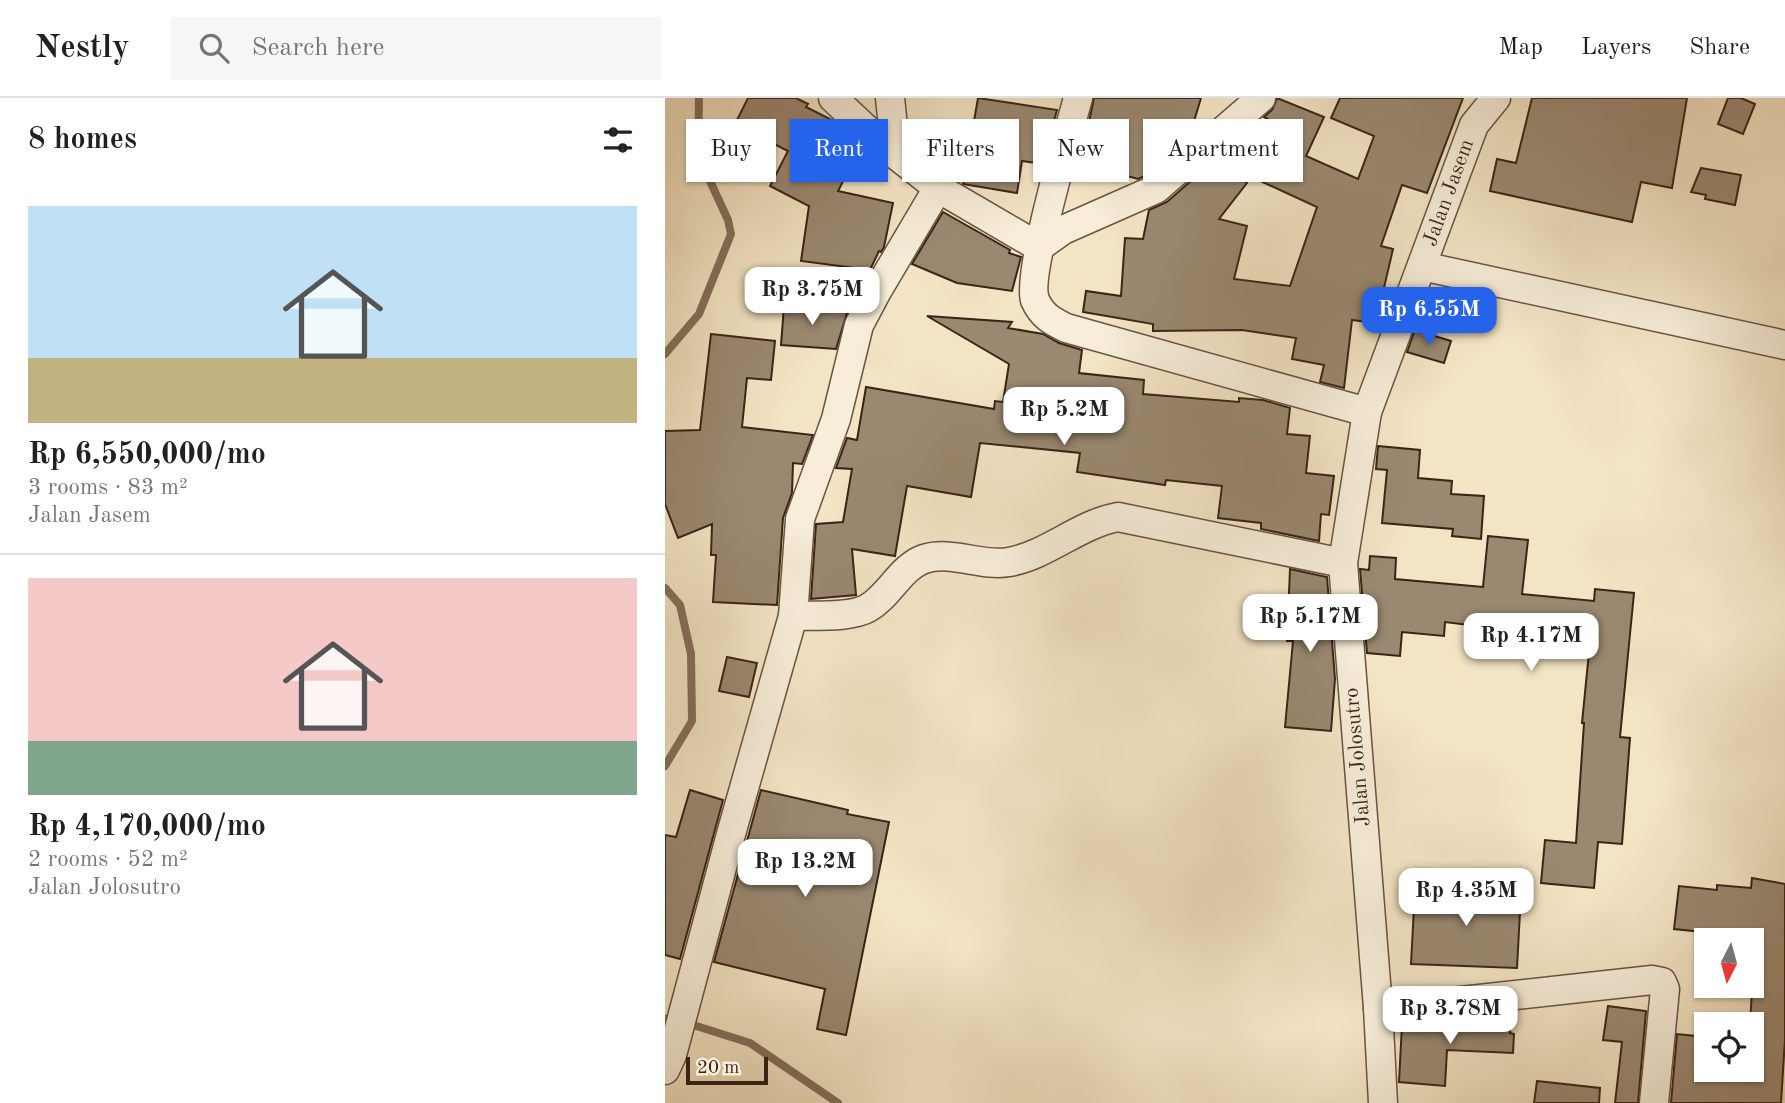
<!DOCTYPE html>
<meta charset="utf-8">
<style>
:root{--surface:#fff;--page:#f6f6f6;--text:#202124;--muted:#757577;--line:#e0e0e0;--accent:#2563eb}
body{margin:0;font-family:"Old Standard TT",serif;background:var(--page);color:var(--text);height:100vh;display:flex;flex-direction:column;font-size:26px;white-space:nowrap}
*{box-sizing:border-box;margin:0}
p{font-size:23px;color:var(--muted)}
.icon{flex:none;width:38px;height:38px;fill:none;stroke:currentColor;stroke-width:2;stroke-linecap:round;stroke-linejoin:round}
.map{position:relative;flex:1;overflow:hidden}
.drawer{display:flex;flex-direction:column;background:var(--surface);width:665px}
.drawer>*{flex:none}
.banner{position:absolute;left:21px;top:21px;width:665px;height:63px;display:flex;gap:14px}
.needle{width:46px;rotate:186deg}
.tools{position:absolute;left:1029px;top:830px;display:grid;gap:14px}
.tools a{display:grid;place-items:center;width:70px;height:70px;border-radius:0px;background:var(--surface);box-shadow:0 2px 5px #0004;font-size:35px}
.scale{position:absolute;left:21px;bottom:18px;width:82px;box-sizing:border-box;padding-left:7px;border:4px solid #3a2416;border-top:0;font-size:19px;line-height:24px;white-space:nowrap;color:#3a2416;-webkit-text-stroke:5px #f7edd9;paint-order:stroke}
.price{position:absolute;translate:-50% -60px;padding:0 16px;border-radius:14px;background:#fff;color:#222;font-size:23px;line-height:46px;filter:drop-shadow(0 2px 4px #0008)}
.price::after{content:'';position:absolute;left:50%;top:42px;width:21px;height:16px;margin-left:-10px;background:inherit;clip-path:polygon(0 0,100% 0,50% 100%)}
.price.on{background:var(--accent);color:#fff}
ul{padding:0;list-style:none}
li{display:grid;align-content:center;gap:14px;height:371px;padding:0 28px}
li+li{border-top:2px solid var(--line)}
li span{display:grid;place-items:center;height:217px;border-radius:0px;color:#555}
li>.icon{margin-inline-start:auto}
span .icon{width:126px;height:126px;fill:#fffc;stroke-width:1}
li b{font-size:30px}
h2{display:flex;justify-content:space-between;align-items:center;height:84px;padding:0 28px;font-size:30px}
.tag{padding:0 24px;border-radius:0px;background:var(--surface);box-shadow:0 2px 5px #0004;font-size:24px;line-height:63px}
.tag.on{background:var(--accent);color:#fff}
header{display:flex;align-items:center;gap:42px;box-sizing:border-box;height:98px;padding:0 35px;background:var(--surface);border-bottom:2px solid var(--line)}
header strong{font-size:33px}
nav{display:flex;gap:38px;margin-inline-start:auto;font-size:24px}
.search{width:490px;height:63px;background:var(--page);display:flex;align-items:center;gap:18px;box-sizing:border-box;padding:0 24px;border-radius:0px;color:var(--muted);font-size:26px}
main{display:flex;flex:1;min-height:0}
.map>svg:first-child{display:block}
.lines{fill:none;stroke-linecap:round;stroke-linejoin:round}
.stream{stroke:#83705b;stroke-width:8}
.building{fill:#9a8870;stroke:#3a2416;stroke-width:2}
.minor-casing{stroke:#685442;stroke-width:31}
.minor{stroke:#f7edd9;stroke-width:28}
.labels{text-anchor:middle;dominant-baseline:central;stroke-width:7;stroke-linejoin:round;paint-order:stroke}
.street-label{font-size:21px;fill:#3a2416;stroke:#f7edd9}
</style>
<header>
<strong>Nestly</strong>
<div class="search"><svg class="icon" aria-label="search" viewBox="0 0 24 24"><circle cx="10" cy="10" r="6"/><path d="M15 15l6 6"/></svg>Search here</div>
<nav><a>Map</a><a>Layers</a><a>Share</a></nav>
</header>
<main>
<section class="drawer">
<h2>8 homes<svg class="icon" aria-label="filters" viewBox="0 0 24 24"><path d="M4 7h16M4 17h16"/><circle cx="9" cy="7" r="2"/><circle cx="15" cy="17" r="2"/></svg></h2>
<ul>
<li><span style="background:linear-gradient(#bfe0f5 70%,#c2b280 0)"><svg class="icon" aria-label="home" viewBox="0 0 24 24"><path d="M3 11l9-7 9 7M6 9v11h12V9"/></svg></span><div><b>Rp 6,550,000/mo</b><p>3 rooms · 83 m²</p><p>Jalan Jasem</p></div></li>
<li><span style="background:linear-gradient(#f6c9c9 75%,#7fa58c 0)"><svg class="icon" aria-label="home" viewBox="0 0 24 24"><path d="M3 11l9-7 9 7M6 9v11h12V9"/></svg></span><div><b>Rp 4,170,000/mo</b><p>2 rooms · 52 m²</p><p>Jalan Jolosutro</p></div></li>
</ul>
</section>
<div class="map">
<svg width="1120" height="1005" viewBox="0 0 1120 1005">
<rect width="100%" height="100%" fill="#f3e4c4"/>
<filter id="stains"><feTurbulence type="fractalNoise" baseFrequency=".00286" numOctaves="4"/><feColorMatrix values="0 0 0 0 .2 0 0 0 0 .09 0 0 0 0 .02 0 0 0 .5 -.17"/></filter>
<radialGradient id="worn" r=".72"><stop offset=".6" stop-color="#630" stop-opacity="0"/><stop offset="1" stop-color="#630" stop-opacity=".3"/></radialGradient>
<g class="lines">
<!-- stream -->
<g class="stream">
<polyline points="0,256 34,216 66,136 63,122 33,57 34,0"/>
<polyline points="0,490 15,507 26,556 27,623 0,668"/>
<polyline points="0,921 6,920 85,945 173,1005"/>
</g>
</g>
<!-- building -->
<g class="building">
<polygon points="83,0 131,0 143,6 141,9 169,23 196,49 173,93 228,105 219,149 216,154 214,153 205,172 136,163 144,108 105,88 123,53 70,26"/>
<polygon points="313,0 392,12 377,66 357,63 352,95 298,86"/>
<polygon points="429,0 536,0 524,40 482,77 473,81 433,70 444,30 424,24"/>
<polygon points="612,0 659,19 641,58 693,81 709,38 666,20 675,0 798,0 762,95 737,87 716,148 728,151 718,194 728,196 717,226 687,222 679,290 655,284 659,267 627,261 631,240 577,232 488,233 488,226 418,214 421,193 456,198 460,140 478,141 484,112 502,104 551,61 582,85 554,121 582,128 569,181 625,188 652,109 578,75 603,21 599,19 607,12"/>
<polygon points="867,0 1022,0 1007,90 976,84 967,124 825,93 832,61 851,65"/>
<polygon points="1063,0 1076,0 1090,6 1078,36 1053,26"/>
<polygon points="1036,70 1076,77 1070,107 1040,101 1041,97 1026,94"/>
<polygon points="278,114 345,152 344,155 356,159 347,193 292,185 247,166"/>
<polygon points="119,208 183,212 171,251 116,247"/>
<polygon points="262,218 347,224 343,230 378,236 394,245 417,252 414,275 479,282 478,296 574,304 574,300 598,302 625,310 622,336 645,338 641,375 669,378 664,417 656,416 654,443 596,431 596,425 553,420 557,388 501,382 500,387 412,374 415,355 315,345 306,399 242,388 230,458 187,451 191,497 146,501 151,426 178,424 187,371 171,370 182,340 192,342 201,289 329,311 330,303 338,304 344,266"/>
<polygon points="750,232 786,243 779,265 742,254"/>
<polygon points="46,236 110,243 106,282 82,280 77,329 148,337 137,366 128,365 127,395 118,420 112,507 48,504 51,457 46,457 47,426 13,440 0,406 0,333 35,332"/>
<polygon points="713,348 755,352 753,380 787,383 786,396 819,398 816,441 787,438 788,431 717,425 722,372 711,371"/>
<polygon points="823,438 863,442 857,496 929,503 930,491 969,495 955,639 965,640 957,746 933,744 929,790 876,785 880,742 911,745 919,625 917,625 925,544 828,534 829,530 780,524 779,538 737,534 735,558 702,555 695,471 704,472 705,458 731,460 730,481 818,489"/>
<polygon points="625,471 662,479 670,581 666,633 620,629 628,543 622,543"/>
<polygon points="62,559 92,565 84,599 54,593"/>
<polygon points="25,692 58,702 15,861 0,857 0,737 11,739"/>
<polygon points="96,692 183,712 182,716 224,724 181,937 152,931 160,891 49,864"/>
<polygon points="1087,780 1120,786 1120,941 1116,1005 1006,1005 1012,936 1041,939 1041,971 1087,971 1087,926 1085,926 1090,842 1047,842 1047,835 1009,831 1014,788 1052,792 1052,787 1086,790"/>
<polygon points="750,790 856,795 852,870 746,866"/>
<polygon points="943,908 981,913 973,1005 950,1005 957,944 938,942"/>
<polygon points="846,914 845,935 849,936 848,955 782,952 780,988 734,984 737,927 792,931 792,920"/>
<polygon points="872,983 935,990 934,1005 869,1005"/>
</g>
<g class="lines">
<defs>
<g id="minor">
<polyline points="168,0 217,46 273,90 374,149"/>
<polyline points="225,0 231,57"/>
<path d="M 413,0 C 404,33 361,178 370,202 C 377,218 387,223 401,230 L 702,314"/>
<polyline points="374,149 398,132 491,91 596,0"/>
<polyline points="757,168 1120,247"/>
<path d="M 128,518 C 148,517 186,520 203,510 C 224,498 236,469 259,461 C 286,452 317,469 344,464 C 383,457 414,426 453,419 L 678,465"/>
<polyline points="713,910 750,908 987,882 997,884 1000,891 989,1005"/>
<polyline points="0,972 7,957 66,736 128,518 135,421 171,321 194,227 212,193 273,90"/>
<polyline points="718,1005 713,910 678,465 702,314 809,27 831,0"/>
</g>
</defs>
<!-- minor casing -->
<use href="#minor" class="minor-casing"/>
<!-- minor -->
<use href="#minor" class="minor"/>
</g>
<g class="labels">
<!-- street labels -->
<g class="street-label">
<text transform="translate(784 95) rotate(-70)">Jalan Jasem</text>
<text transform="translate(693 659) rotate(-95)">Jalan Jolosutro</text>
</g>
</g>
<rect width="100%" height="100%" filter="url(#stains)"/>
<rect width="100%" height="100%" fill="url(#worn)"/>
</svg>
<div class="tools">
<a><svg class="needle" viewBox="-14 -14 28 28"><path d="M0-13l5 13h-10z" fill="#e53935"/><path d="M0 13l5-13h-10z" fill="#757577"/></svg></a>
<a><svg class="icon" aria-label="locate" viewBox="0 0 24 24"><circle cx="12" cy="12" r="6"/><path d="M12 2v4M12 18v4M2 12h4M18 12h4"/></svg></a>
</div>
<div class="scale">20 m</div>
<b class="price" style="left:147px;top:229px">Rp 3.75M</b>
<b class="price on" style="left:764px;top:249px">Rp 6.55M</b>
<b class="price" style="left:399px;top:349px">Rp 5.2M</b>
<b class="price" style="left:645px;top:556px">Rp 5.17M</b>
<b class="price" style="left:866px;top:575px">Rp 4.17M</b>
<b class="price" style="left:140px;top:801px">Rp 13.2M</b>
<b class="price" style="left:801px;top:830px">Rp 4.35M</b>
<b class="price" style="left:785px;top:948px">Rp 3.78M</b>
<div class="banner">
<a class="tag">Buy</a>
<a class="tag on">Rent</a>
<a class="tag">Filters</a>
<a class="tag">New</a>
<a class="tag">Apartment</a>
</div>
</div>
</main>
